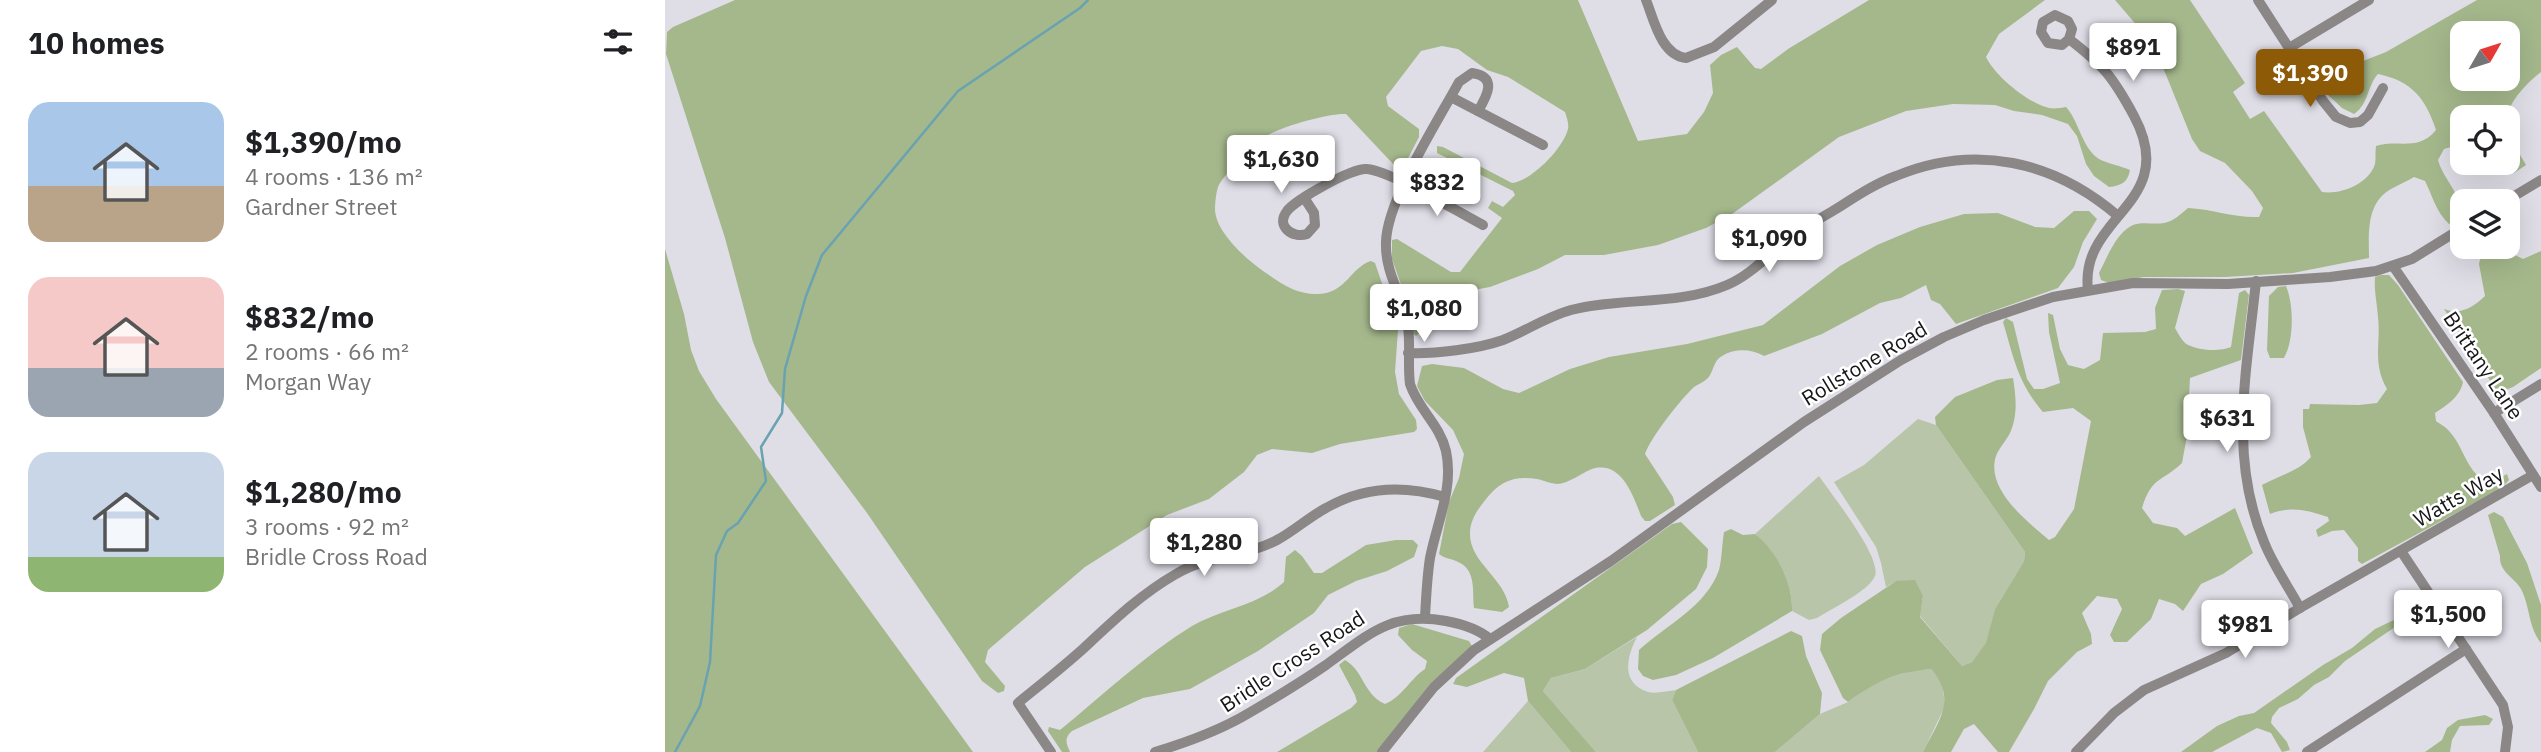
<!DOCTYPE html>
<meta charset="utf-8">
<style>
:root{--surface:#fff;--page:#f2f2f2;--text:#202124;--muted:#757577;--accent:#8d5a08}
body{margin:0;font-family:"IBM Plex Sans",sans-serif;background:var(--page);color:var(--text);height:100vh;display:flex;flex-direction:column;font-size:26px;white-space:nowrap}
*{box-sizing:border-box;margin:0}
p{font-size:23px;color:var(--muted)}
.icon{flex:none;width:38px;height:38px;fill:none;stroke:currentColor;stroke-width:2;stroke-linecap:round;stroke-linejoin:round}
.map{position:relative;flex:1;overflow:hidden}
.side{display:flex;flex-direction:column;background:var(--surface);width:665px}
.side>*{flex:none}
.needle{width:46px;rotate:51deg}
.fabs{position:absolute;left:1785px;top:21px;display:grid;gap:14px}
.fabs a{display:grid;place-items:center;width:70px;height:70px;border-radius:14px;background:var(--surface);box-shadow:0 7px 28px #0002;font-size:35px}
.price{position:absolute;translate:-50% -60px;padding:0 16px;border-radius:7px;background:#fff;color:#222;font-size:23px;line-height:46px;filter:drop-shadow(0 2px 4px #0008)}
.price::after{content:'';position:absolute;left:50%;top:42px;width:21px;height:16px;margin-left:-10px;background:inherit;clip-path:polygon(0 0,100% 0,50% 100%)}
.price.selected{background:var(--accent);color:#fff}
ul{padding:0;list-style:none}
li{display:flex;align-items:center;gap:21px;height:175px;padding:0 28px}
li span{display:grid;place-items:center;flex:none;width:196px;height:140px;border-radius:21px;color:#555}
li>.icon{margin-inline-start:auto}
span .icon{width:84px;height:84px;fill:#fffc;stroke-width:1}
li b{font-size:30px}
h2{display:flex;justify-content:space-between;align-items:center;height:84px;padding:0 28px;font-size:30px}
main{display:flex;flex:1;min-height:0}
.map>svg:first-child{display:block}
.green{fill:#b8c5a8}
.forest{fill:#a5b88c;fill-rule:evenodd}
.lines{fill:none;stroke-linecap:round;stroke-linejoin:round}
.stream{stroke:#69a2b1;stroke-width:2.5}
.minor{stroke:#8b8786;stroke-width:10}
.labels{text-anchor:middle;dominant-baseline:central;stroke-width:5;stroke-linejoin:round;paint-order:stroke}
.street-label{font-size:21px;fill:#161619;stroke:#fff}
</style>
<main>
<section class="side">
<h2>10 homes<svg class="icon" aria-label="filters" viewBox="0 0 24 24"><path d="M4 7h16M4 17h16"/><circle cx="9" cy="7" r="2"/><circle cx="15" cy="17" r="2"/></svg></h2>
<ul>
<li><span style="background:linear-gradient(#a9c7e8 60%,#b9a48a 0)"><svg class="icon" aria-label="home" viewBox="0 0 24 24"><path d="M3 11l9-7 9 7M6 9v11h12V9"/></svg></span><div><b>$1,390/mo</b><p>4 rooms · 136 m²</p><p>Gardner Street</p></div></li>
<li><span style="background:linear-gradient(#f6c9c9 65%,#9aa5b1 0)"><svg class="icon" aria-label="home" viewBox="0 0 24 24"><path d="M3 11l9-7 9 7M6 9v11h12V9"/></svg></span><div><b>$832/mo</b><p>2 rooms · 66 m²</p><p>Morgan Way</p></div></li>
<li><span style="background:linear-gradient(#c9d6e8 75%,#8fb573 0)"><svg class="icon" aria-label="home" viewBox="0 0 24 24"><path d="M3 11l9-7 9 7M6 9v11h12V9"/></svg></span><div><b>$1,280/mo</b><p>3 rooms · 92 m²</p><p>Bridle Cross Road</p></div></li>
</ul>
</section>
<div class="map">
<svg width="1876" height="752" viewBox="0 0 1876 752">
<rect width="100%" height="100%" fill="#dfdee7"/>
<!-- green -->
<g class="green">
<polygon points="1253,419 1271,425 1360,552 1359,561 1330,609 1322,643 1307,662 1297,666 1255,616 1258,596 1231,581 1221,587 1216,563 1211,547 1169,482 1199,465"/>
<path d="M 1154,476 C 1166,494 1217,557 1210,576 C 1204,591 1166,609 1152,618 L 1144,620 L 1127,611 C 1128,583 1112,552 1090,534 Z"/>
<path d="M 972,637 C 962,656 955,683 983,692 C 991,694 1003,691 1011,690 L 1007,700 L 1033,752 L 931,752 L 878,691 L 886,678 L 920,669 Z"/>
<polygon points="1266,669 1277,682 1280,706 1258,752 1110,752 1155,714 1183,702 1215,680 1246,671"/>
<polygon points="863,701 906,752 818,752"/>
</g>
<!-- forest -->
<g class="forest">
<path d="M 70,0 L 913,0 L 973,141 L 1022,134 L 1039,112 L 1048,93 L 1045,65 L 1056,55 L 1072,47 L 1090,68 L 1096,69 L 1123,49 L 1204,0 L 1380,0 L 1334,34 L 1321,57 C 1330,76 1363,103 1384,108 C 1389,109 1396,108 1401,107 C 1414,121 1417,148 1434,159 C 1441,163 1456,166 1465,170 C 1463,182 1456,186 1444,187 L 1429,176 L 1421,164 L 1412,136 L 1403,124 L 1377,115 L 1349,111 L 1330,105 L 1288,104 L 1241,111 L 1174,137 L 1067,214 L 1041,228 L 993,245 L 939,255 L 900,255 L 873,269 L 825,287 L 755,300 L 753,308 L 756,331 L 751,336 L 747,333 L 742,302 L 727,259 L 727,240 L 732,239 L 786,272 L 795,272 L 837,218 L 823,208 L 827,201 L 838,207 L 850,195 L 848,191 L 772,153 L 772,146 L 778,147 L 847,183 C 866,181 898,149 903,129 C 904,124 902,118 900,112 L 843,77 L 822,70 L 793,49 L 777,46 L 756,51 L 721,97 L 723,106 L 754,129 L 754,137 L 739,166 L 735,168 L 729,165 L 681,114 C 664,113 614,127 600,137 C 590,144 557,176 553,187 C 551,193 550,203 550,209 C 550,232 583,261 601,273 C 618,285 633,295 654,294 C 681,293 686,267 706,261 L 710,263 L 733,330 L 730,372 L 734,394 L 751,420 L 752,429 L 749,432 L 675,444 L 647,453 L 607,449 L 592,455 L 579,472 L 544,499 L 502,515 L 420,567 L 323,650 L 320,662 L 340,686 L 339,691 L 333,693 L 317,681 L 202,513 L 104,382 L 88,342 L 60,238 L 1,54 L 2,32 L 8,27 Z"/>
<path d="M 1450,0 L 1525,0 L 1580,83 L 1568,92 L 1585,119 L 1599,111 L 1657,192 C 1675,195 1704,184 1710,164 C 1711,159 1710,152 1711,146 C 1733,139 1753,152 1771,130 C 1761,99 1747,81 1713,74 C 1702,86 1704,104 1689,114 L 1677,108 L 1659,91 L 1659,79 L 1670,72 L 1721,52 L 1812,0 L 1876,0 L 1876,72 C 1863,82 1845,100 1842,117 L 1797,117 L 1797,144 L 1779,149 L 1773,160 C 1779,182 1803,200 1795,222 L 1784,224 C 1771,212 1768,197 1760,181 L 1749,177 C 1739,183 1727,187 1719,194 C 1701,210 1704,237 1704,258 L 1628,273 L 1560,277 L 1479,277 L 1444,283 L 1436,280 L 1434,273 C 1442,258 1450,235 1466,226 C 1476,221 1489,225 1499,223 C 1509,221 1516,214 1523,208 C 1547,209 1569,218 1594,217 L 1598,208 L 1587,191 L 1560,163 L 1535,151 L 1527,139 L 1499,70 L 1474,28 ZM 1797,33 L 1843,33 L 1843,79 L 1797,79 Z"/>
<polygon points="1843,134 1861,165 1849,173 1828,163 1843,163"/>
<path d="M 1409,211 L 1424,211 L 1432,219 L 1418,242 L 1409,267 L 1393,288 L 1291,324 L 1275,304 L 1266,300 L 1261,285 L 1236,298 L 1215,303 L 1157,334 L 1099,356 C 1086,349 1071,348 1057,356 C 1048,361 1049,371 1043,378 C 1039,382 1033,384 1029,387 C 1015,400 986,437 980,454 L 1008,497 L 1010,505 L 985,521 L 980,521 L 976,516 C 968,495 956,460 927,469 C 916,473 905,483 893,484 C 886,484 878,480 872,479 C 849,475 834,482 821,499 C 813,509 805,520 805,533 C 804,562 840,578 844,607 L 837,612 L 809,608 C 807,590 812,569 791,561 C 784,558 780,559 774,554 L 784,502 L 794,478 L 799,454 L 788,430 L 760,401 L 752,386 L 757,366 L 767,364 L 799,368 L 838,389 L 854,393 L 905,369 L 944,357 L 1022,344 L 1098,325 L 1175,266 L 1212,245 L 1255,227 L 1299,214 L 1333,213 L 1370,227 L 1389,228 Z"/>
<polygon points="0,249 19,314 26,350 34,371 51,399 308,752 0,752"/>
<path d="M 1817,251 L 1842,251 L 1858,259 L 1876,251 L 1876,368 L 1848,387 L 1833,393 L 1779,309 C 1796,315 1807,308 1820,296 L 1814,264 Z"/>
<path d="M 1716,275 L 1724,275 L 1733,285 L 1798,382 C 1795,397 1782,405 1770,413 L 1771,421 C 1775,424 1781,427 1784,431 C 1800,448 1801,474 1825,483 L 1842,474 L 1844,480 L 1837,488 L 1697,564 L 1693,561 L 1693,548 L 1679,530 L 1667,531 L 1653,537 L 1651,530 L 1664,521 L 1663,517 C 1641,510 1626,506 1605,514 L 1597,485 C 1614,475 1633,472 1646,457 L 1638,427 L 1638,409 L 1644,409 L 1645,404 L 1694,405 L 1712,403 L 1722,389 C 1707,363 1716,343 1713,317 C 1712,302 1709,292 1710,277 Z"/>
<path d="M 1621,286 C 1629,305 1629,340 1619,358 L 1605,358 L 1602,350 L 1604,296 L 1613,287 Z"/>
<path d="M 1513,289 L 1520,291 L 1510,328 C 1513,333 1516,339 1520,343 C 1531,351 1555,352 1566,347 L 1574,293 L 1580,290 L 1584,295 L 1576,360 L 1525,378 L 1522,436 L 1517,463 C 1496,483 1487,476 1477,508 L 1488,523 L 1512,528 L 1520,536 L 1570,508 L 1588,553 L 1558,574 L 1536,584 L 1518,611 L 1510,604 L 1494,599 L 1486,619 L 1462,642 L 1449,642 L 1445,635 L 1457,609 L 1452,599 L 1432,596 L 1417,613 L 1426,634 L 1427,644 L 1412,652 L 1383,681 L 1369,709 L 1344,752 L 1333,752 L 1309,724 L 1299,729 L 1286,752 L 1258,752 C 1273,721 1293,700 1266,669 C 1227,673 1214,680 1183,702 L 1178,698 L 1155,650 L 1157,634 L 1176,618 L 1231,581 L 1250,580 L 1258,596 L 1255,617 L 1297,666 L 1307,662 L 1321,643 L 1330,609 L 1359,561 L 1360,552 L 1271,425 L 1270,417 L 1290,397 L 1332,380 L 1348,378 C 1351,396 1353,416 1345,433 C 1341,441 1334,448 1331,456 C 1320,489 1363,522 1384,540 L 1390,537 L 1409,509 L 1426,421 L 1408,408 L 1378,412 C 1353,383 1349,359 1338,322 L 1341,318 L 1348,322 L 1362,379 L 1369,389 L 1378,389 L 1395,383 L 1384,332 L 1383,313 L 1388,315 L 1395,349 L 1403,365 L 1419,369 L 1435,360 L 1438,333 L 1480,332 L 1491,329 L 1490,308 L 1497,290 Z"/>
<path d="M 1829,512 L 1838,517 L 1862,563 L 1876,605 L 1876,643 C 1863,627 1865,606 1856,589 C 1849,577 1834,572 1835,556 L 1823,515 Z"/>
<polygon points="1016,522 1043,549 1042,567 1031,589 982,630 920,669 886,678 878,691 931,752 906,752 863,701 859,678 839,673 802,687 788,684 791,678 1007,524"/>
<path d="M 1066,529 L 1078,535 L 1090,534 C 1112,551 1128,583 1127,611 L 1048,658 L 1011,675 L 988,680 L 978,676 L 973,669 L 974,650 C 1001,625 1041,607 1054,570 C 1057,558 1057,544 1059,532 Z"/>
<path d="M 731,540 L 748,540 L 753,545 L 749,557 L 722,571 L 691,581 L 663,595 L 649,613 L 593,651 L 525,689 L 478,698 L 407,731 C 399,738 401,743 405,752 L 397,752 L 383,731 L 384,727 L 395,730 C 438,695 480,655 527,626 C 556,609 594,605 619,582 L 621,557 L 630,550 L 637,556 L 649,573 L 657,573 L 701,545 Z"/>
<polygon points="1758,612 1761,615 1755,621 1733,625 1680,661 1664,677 1649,685 1633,699 1614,708 1607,717 1606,723 1622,742 1625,750 1617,752 1606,733 1592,728 1547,752 1516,752 1552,726 1574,716 1589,713 1658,665 1687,648 1710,629 1733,618"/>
<path d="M 747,624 L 804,641 L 807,646 L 766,683 L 713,752 L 612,752 L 686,708 L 692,702 L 690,695 L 674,665 L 680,660 C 699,671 698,694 720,704 C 737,697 745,679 760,669 L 762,661 L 747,650 L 733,635 L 734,628 Z"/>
<polygon points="1126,631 1137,636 1141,656 1157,693 1155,714 1110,752 1033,752 1007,700 1011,690"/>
<polygon points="1820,715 1828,719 1824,725 1795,726 1787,740 1785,752 1760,752 1777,740 1782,728 1793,720"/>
</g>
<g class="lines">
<!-- stream -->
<polyline class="stream" points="10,752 35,706 45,662 51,555 62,531 73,523 101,481 96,447 117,413 120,369 141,296 157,255 293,91 415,8 423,0"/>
<!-- minor -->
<g class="minor">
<path d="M 981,0 C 989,20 996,55 1021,58 L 1049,47 L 1107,0"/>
<polyline points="1593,0 1658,101 1671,117 1685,123 1695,122 1703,115 1718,88"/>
<path d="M 1404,39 L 1397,45 L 1383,43 L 1376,32 L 1378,22 L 1390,15 L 1403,21 L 1407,29 L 1404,39 C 1439,66 1448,77 1469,116 C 1516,204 1414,215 1423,290"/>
<polyline points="1624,48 1704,0"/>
<polyline points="786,97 878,145"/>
<path d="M 640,199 L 649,213 L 650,225 L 642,234 C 628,239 610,226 622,211 C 630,200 688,167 702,169 C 728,172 791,211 818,225"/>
<polyline points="1841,201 1876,180"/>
<polyline points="1728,266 1829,413 1876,487"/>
<path d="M 1591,281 C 1582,370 1563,456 1599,542 C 1608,565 1623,586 1635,608"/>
<path d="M 743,353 C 770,354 813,349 838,340 C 861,331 881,317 906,310 C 956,297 1013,306 1062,285 C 1086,275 1105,253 1126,237 C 1140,227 1156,218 1171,209 C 1190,197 1209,184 1231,176 C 1310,143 1389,161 1453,216"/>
<polyline points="1829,413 1876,384"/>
<polyline points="1736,551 1838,705 1843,727 1840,752"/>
<path d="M 760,618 C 761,598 762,577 765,558 C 772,522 789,488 781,451 C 775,425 753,409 745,384 C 742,361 747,337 741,314 C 733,289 720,270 721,242 C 722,200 773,121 794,82 L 807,73 C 833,77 822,96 813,111"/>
<path d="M 386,752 L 353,703 C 375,685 398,667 419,648 C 448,621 476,594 511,574 C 542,555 580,557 612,540 C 629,531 644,517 661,508 C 699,486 739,485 780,497"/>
<path d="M 490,752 C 523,742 554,731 584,713 C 610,698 636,682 661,665 C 703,635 726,611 781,621 C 797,624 813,629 825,639"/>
<polyline points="717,752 769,687 809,650 946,561 1139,422 1236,360 1279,337 1319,320 1388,297 1468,283 1563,284 1665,277 1711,271 1747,259 1797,228"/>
<polyline points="1411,752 1449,713 1479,690 1561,653 1635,608 1868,475"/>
<polyline points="1642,752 1801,649"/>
</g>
</g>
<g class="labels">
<!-- street labels -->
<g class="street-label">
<text transform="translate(1199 363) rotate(-31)">Rollstone Road</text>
<text transform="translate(1819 365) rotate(56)">Brittany Lane</text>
<text transform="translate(1793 496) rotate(-30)">Watts Way</text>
<text transform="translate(627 661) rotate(-33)">Bridle Cross Road</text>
</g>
</g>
</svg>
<div class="fabs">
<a><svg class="needle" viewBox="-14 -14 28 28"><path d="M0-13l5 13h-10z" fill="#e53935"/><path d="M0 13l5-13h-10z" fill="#757577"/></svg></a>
<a><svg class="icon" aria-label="locate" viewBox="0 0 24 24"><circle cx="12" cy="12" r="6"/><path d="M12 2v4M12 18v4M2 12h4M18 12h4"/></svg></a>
<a><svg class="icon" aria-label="layers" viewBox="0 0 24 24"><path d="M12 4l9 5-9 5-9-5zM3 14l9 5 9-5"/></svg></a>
</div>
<b class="price" style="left:1468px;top:83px">$891</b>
<b class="price selected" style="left:1645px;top:109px">$1,390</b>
<b class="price" style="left:616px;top:195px">$1,630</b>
<b class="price" style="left:772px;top:218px">$832</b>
<b class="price" style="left:1104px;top:274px">$1,090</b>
<b class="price" style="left:759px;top:344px">$1,080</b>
<b class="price" style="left:1562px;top:454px">$631</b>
<b class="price" style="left:539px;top:578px">$1,280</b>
<b class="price" style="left:1783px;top:650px">$1,500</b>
<b class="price" style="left:1580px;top:660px">$981</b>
</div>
</main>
